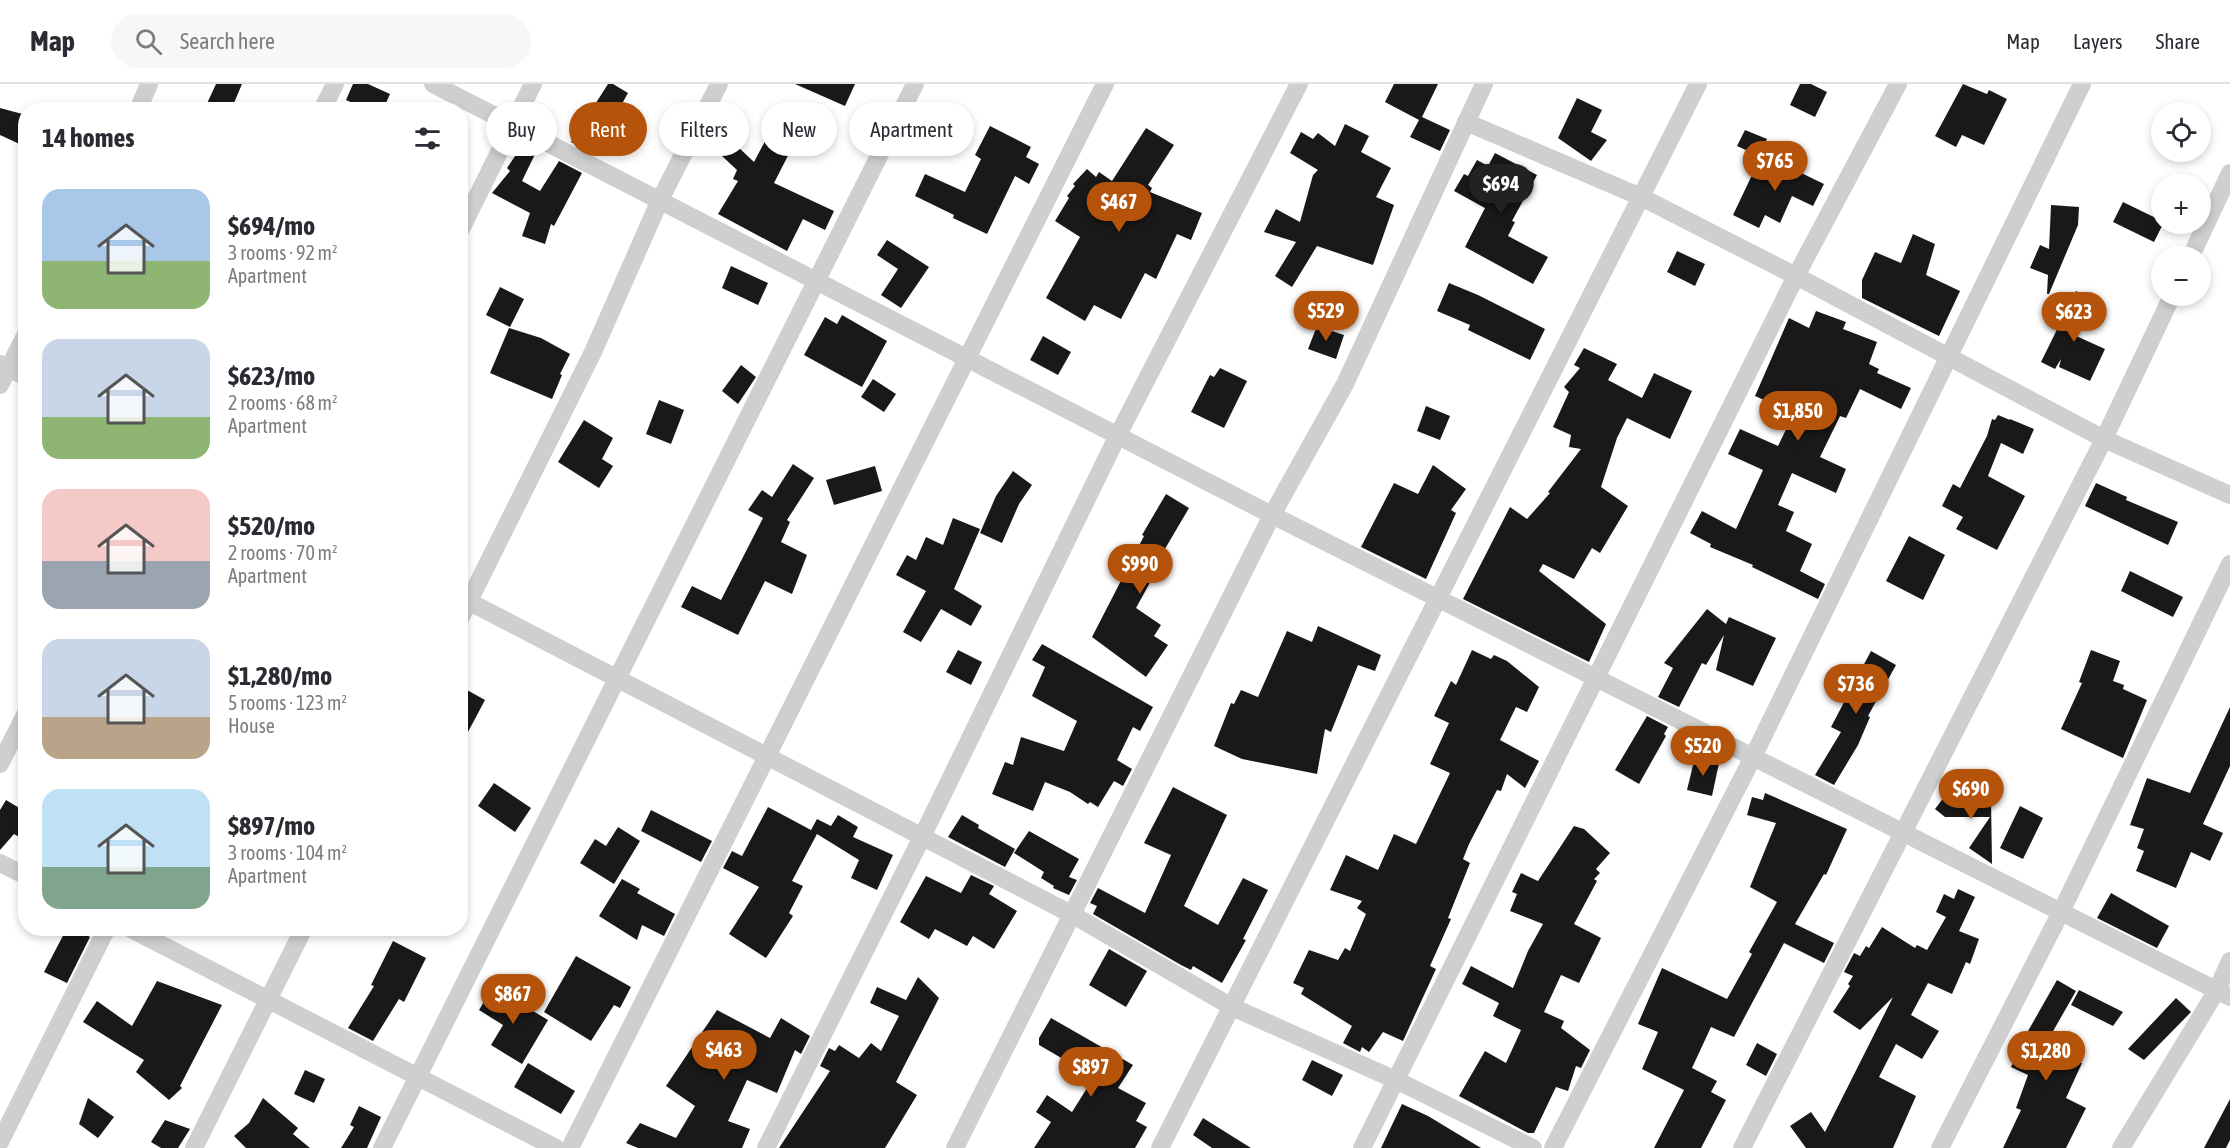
<!DOCTYPE html>
<meta charset="utf-8">
<style>
:root{--surface:#fff;--page:#f7f7f7;--text:#2b2b33;--muted:#7c7c81;--line:#e1e1e2;--accent:#b45309}
body{margin:0;font-family:"Asap Condensed",sans-serif;background:var(--page);color:var(--text);height:100vh;display:flex;flex-direction:column;font-size:22px;white-space:nowrap}
*{box-sizing:border-box;margin:0}
p{font-size:20px;color:var(--muted)}
.icon{flex:none;width:33px;height:33px;fill:none;stroke:currentColor;stroke-width:2;stroke-linecap:round;stroke-linejoin:round}
.map{position:relative;flex:1;overflow:hidden}
.panel{position:absolute;left:18px;top:18px;width:450px;height:834px;display:flex;flex-direction:column;background:var(--surface);border-radius:24px;box-shadow:0 3px 9px #0003}
.panel>*{flex:none}
.hud{position:absolute;left:486px;top:18px;width:570px;height:54px;display:flex;gap:12px}
.tools{position:absolute;left:2151px;top:18px;display:grid;gap:12px}
.tools a{display:grid;place-items:center;width:60px;height:60px;border-radius:50%;background:var(--surface);box-shadow:0 3px 9px #0003;font-size:30px}
.price{position:absolute;translate:-50% -51px;padding:0 14px;border-radius:21px;background:var(--accent);color:#fff;font-size:20px;line-height:39px;filter:drop-shadow(0 2px 3px #0008)}
.price::after{content:'';position:absolute;left:50%;top:36px;width:18px;height:14px;margin-left:-9px;background:inherit;clip-path:polygon(0 0,100% 0,50% 100%)}
.price.active{background:#222;color:#fff}
ul{padding:0;list-style:none}
li{display:flex;align-items:center;gap:18px;height:150px;padding:0 24px}
li span{display:grid;place-items:center;flex:none;width:168px;height:120px;border-radius:18px;color:#555}
li>.icon{margin-inline-start:auto}
span .icon{width:72px;height:72px;fill:#fffc;stroke-width:1}
li b{font-size:26px}
h2{display:flex;justify-content:space-between;align-items:center;height:72px;padding:0 24px;font-size:26px}
.pill{padding:0 21px;border-radius:27px;background:var(--surface);box-shadow:0 3px 9px #0003;font-size:21px;line-height:54px}
.pill.active{background:var(--accent);color:#fff}
header{display:flex;align-items:center;gap:36px;box-sizing:border-box;height:84px;padding:0 30px;background:var(--surface);border-bottom:2px solid var(--line)}
header strong{font-size:28px}
nav{display:flex;gap:33px;margin-inline-start:auto;font-size:21px}
.search{width:420px;height:54px;background:var(--page);display:flex;align-items:center;gap:15px;box-sizing:border-box;padding:0 21px;border-radius:33px;color:var(--muted);font-size:22px}
.map>svg:first-child{display:block}
.building{fill:#191919}
.lines{fill:none;stroke-linecap:round;stroke-linejoin:round}
.minor{stroke:#cfcfcf;stroke-width:18}
</style>
<header>
<strong>Map</strong>
<div class="search"><svg class="icon" aria-label="search" viewBox="0 0 24 24"><circle cx="10" cy="10" r="6"/><path d="M15 15l6 6"/></svg>Search here</div>
<nav><a>Map</a><a>Layers</a><a>Share</a></nav>
</header>
<div class="map">
<svg width="2230" height="1064" viewBox="0 0 2230 1064">
<rect width="100%" height="100%" fill="#fff"/>
<!-- building -->
<g class="building">
<polygon points="216,0 242,0 231,26 204,26"/>
<polygon points="353,0 368,0 390,10 383,26 368,26 346,16"/>
<polygon points="608,0 613,0 628,9 594,70 571,58"/>
<polygon points="795,0 855,0 845,22"/>
<polygon points="1394,0 1438,0 1422,33 1450,46 1440,67 1410,53 1419,36 1385,18"/>
<polygon points="1800,0 1811,0 1827,8 1815,33 1790,21"/>
<polygon points="1963,0 1987,10 1989,6 2007,15 1984,61 1962,51 1956,63 1935,52"/>
<polygon points="1577,14 1602,26 1591,48 1607,56 1591,77 1558,54"/>
<polygon points="0,24 26,31 26,63 0,51"/>
<polygon points="1345,40 1369,52 1361,68 1391,84 1376,113 1394,121 1373,181 1317,162 1292,203 1275,192 1296,158 1264,148 1276,125 1300,138 1313,91 1318,86 1290,69 1301,48 1313,55 1318,49 1335,62"/>
<polygon points="990,42 1031,63 1026,73 1039,80 1029,100 1015,92 987,150 953,134 954,131 915,112 925,90 965,108 981,75 975,71"/>
<polygon points="772,44 796,56 774,99 834,127 825,146 803,135 787,167 718,130 738,97 733,95 737,86 707,58 719,45 754,78"/>
<polygon points="1146,44 1174,61 1148,101 1152,104 1150,108 1202,129 1191,156 1177,150 1156,195 1145,189 1121,235 1094,221 1085,237 1046,214 1080,153 1055,137 1069,114 1067,112 1075,102 1073,100 1087,85 1096,93 1099,88 1112,97"/>
<polygon points="1745,46 1767,55 1759,72 1737,62"/>
<polygon points="524,59 537,66 522,97 540,107 559,77 582,89 554,142 551,140 545,160 522,152 530,129 492,109 510,87 507,84"/>
<polygon points="1495,69 1537,91 1512,137 1515,138 1508,152 1548,173 1533,200 1465,163 1485,124 1454,107 1464,90 1468,92 1477,76 1488,82"/>
<polygon points="1762,70 1824,100 1813,122 1792,112 1780,139 1765,131 1759,144 1733,131"/>
<polygon points="2123,118 2162,137 2163,140 2154,158 2113,138"/>
<polygon points="2051,121 2079,123 2078,141 2049,210 2047,210 2048,191 2030,184 2040,161 2049,165"/>
<polygon points="1913,150 1935,160 1926,191 1960,207 1939,252 1862,214 1862,196 1875,168 1901,179"/>
<polygon points="887,156 929,183 901,224 881,211 898,185 877,171"/>
<polygon points="1677,167 1705,180 1695,202 1667,188"/>
<polygon points="731,182 768,199 758,221 722,204"/>
<polygon points="1449,199 1478,211 1545,245 1530,276 1468,246 1470,241 1437,227"/>
<polygon points="500,203 524,215 510,243 486,231"/>
<polygon points="2076,207 2092,216 2074,251 2105,265 2090,297 2059,283 2061,275 2055,285 2041,278"/>
<polygon points="1816,227 1846,238 1843,245 1877,258 1869,280 1879,285 1877,289 1911,304 1901,325 1860,305 1846,334 1840,332 1820,373 1846,385 1836,409 1792,389 1778,421 1794,428 1786,447 1812,460 1800,487 1825,500 1818,515 1752,483 1753,481 1710,463 1711,460 1690,449 1702,427 1736,445 1763,386 1728,370 1740,345 1778,362 1794,329 1755,312 1789,234 1809,244"/>
<polygon points="842,231 887,257 862,303 804,271 825,233 837,240"/>
<polygon points="1317,242 1344,251 1336,275 1308,265"/>
<polygon points="509,244 541,254 570,270 560,290 562,291 552,315 490,289"/>
<polygon points="1043,252 1071,268 1058,291 1030,276"/>
<polygon points="1584,264 1617,280 1608,296 1642,314 1654,289 1692,307 1670,355 1627,334 1617,354 1601,403 1628,422 1600,469 1592,464 1574,495 1543,480 1539,487 1606,540 1589,578 1463,515 1510,423 1527,435 1550,409 1548,408 1581,365 1569,363 1571,351 1553,343 1569,308 1564,303 1580,284 1574,281"/>
<polygon points="741,281 756,293 738,320 722,307"/>
<polygon points="1220,284 1247,297 1224,344 1191,328 1210,291 1214,293"/>
<polygon points="873,295 896,310 884,328 861,313"/>
<polygon points="659,316 684,326 671,360 646,350"/>
<polygon points="1426,322 1450,332 1440,356 1417,347"/>
<polygon points="1998,331 2010,336 2007,342 2010,335 2034,345 2023,370 2001,359 1988,392 2025,412 1997,466 1956,445 1963,433 1942,422 1953,400 1960,404 1987,352 1992,335 1995,336"/>
<polygon points="584,336 613,354 602,375 613,382 599,404 558,378"/>
<polygon points="793,380 814,394 787,436 790,438 781,458 807,471 792,510 765,497 738,551 681,523 692,502 721,516 763,434 748,426 762,406 772,413"/>
<polygon points="1433,381 1466,405 1451,426 1456,429 1426,495 1361,463 1394,399 1418,410"/>
<polygon points="875,382 882,407 834,421 826,396"/>
<polygon points="1013,387 1032,401 1019,420 1002,459 980,449 996,412"/>
<polygon points="2096,399 2127,413 2126,416 2178,438 2168,461 2085,422"/>
<polygon points="1166,410 1189,424 1162,470 1165,471 1136,524 1161,541 1154,552 1168,561 1146,593 1092,553 1144,452 1142,451"/>
<polygon points="953,434 980,445 954,505 982,522 971,542 941,525 921,558 903,548 926,507 896,491 907,471 916,476 926,453 943,461"/>
<polygon points="1909,452 1945,471 1923,516 1886,497"/>
<polygon points="2130,487 2183,513 2173,533 2121,507"/>
<polygon points="1707,525 1726,540 1729,533 1776,554 1753,602 1716,586 1724,551 1706,581 1702,579 1679,623 1658,613 1673,584 1664,579"/>
<polygon points="1318,542 1381,571 1375,587 1358,581 1331,648 1325,645 1317,690 1242,675 1214,662 1231,619 1234,620 1241,606 1258,613 1287,547 1312,558"/>
<polygon points="1042,560 1153,623 1140,647 1133,643 1117,676 1132,685 1123,702 1114,697 1098,723 1090,718 1088,720 1070,708 1045,698 1033,727 992,710 1005,678 1013,681 1021,653 1064,667 1077,637 1032,612 1045,583 1032,576"/>
<polygon points="958,566 982,578 971,601 946,588"/>
<polygon points="1472,566 1491,575 1494,571 1507,577 1539,603 1527,628 1516,623 1500,656 1539,677 1525,704 1507,690 1501,707 1497,706 1469,760 1463,775 1470,779 1448,834 1451,835 1430,882 1436,885 1403,957 1383,948 1369,968 1362,963 1360,968 1343,959 1352,942 1301,910 1304,904 1293,899 1309,866 1338,876 1345,864 1350,867 1366,830 1357,824 1362,817 1330,806 1346,771 1378,786 1394,750 1416,760 1450,689 1430,680 1449,639 1434,632 1451,597 1456,601"/>
<polygon points="2091,566 2120,577 2113,597 2124,601 2123,605 2147,616 2123,674 2061,645 2082,599 2079,598"/>
<polygon points="1871,567 1896,581 1868,632 1870,633 1858,661 1834,701 1815,691 1841,648 1831,643"/>
<polygon points="467,606 485,616 460,663 460,618"/>
<polygon points="2230,623 2230,682 2203,740 2223,749 2210,777 2191,768 2176,804 2136,787 2144,767 2137,764 2144,745 2130,741 2147,694 2190,709"/>
<polygon points="1647,632 1668,643 1664,650 1666,652 1639,700 1615,686"/>
<polygon points="1695,673 1719,679 1712,712 1687,706"/>
<polygon points="494,699 531,724 515,748 478,722"/>
<polygon points="1173,703 1227,731 1184,822 1218,841 1243,794 1268,806 1243,855 1246,856 1222,899 1193,882 1191,886 1181,881 1093,830 1097,822 1090,819 1098,804 1145,829 1171,771 1144,759"/>
<polygon points="1948,708 1956,714 1991,715 1992,780 1969,764 1990,733 1945,733 1935,725"/>
<polygon points="1765,709 1847,745 1826,791 1824,790 1795,840 1834,859 1824,879 1784,859 1734,953 1711,943 1692,984 1717,997 1711,1008 1726,1016 1701,1064 1654,1064 1684,1006 1642,985 1658,948 1638,940 1662,884 1727,915 1752,870 1749,868 1777,818 1750,803 1776,739 1747,731 1752,713 1763,716"/>
<polygon points="6,716 26,728 26,757 14,750 0,766 0,726"/>
<polygon points="2020,722 2043,734 2023,775 2000,764"/>
<polygon points="768,723 811,746 817,735 831,742 838,731 858,743 853,753 893,771 877,806 851,794 859,776 817,750 792,797 803,802 789,829 793,832 766,874 729,850 759,803 723,784 732,767 742,772"/>
<polygon points="651,726 712,757 701,778 641,747"/>
<polygon points="962,731 979,741 978,744 1015,765 1005,783 948,753"/>
<polygon points="1574,742 1584,745 1610,769 1596,785 1600,789 1594,795 1597,797 1574,840 1601,854 1579,899 1561,891 1544,928 1564,937 1561,944 1590,966 1581,984 1576,982 1568,1007 1556,1003 1534,1049 1528,1049 1459,1012 1485,967 1506,979 1521,946 1493,932 1499,919 1462,900 1471,882 1513,904 1528,867 1543,840 1510,827 1517,810 1512,808 1521,789 1538,797"/>
<polygon points="618,743 640,757 614,800 580,779 595,755 606,762"/>
<polygon points="1029,747 1079,775 1069,793 1077,796 1069,811 1053,804 1054,802 1041,794 1044,788 1014,769"/>
<polygon points="971,791 994,802 989,810 1017,827 994,865 973,852 967,862 935,845 929,855 900,838 926,792 961,809"/>
<polygon points="622,795 640,805 637,809 675,830 664,852 642,841 637,856 599,832"/>
<polygon points="1958,805 1975,813 1959,847 1979,855 1970,880 1966,878 1952,910 1928,899 1911,931 1939,947 1922,975 1896,960 1879,993 1916,1012 1893,1064 1806,1064 1790,1042 1811,1028 1825,1048 1893,913 1860,946 1833,928 1850,902 1848,900 1853,892 1844,888 1854,869 1860,872 1866,862 1869,864 1882,843 1915,864 1917,861 1927,866 1946,833 1936,828 1944,810 1954,815"/>
<polygon points="2111,809 2169,842 2157,864 2097,834"/>
<polygon points="67,844 75,844 90,853 67,899 44,888"/>
<polygon points="393,857 426,874 404,918 399,915 373,957 348,944 374,902 371,901"/>
<polygon points="1109,865 1147,887 1126,923 1089,901"/>
<polygon points="576,872 631,903 620,924 614,921 591,957 544,928"/>
<polygon points="918,893 939,914 896,998 917,1011 885,1064 779,1064 830,987 820,982 829,964 835,967 839,961 859,974 871,959 881,967 899,932 870,919 877,903 906,916"/>
<polygon points="2057,896 2076,907 2044,963 2082,979 2066,1014 2086,1024 2066,1064 2003,1064 2021,1026 2016,1024 2028,991 2011,983 2013,979 2011,977"/>
<polygon points="157,897 222,921 180,1002 182,1004 169,1016 136,988 144,976 83,938 97,917 132,942"/>
<polygon points="493,903 548,936 522,980 491,961 503,941 479,926"/>
<polygon points="2079,906 2123,928 2113,942 2071,921"/>
<polygon points="2176,914 2191,928 2144,976 2128,965"/>
<polygon points="717,926 770,954 781,934 810,952 801,970 795,966 777,1009 747,996 728,1037 750,1045 742,1064 638,1064 626,1059 640,1039 676,1054 695,1022 666,1002"/>
<polygon points="1051,934 1133,981 1118,1004 1146,1019 1136,1037 1147,1043 1135,1064 1034,1064 1051,1038 1036,1028 1047,1011 1072,1028 1094,993 1039,961 1039,954"/>
<polygon points="1757,959 1777,970 1766,992 1746,981"/>
<polygon points="1312,976 1343,991 1332,1012 1302,996"/>
<polygon points="528,979 575,1007 561,1030 514,1003"/>
<polygon points="305,986 325,995 314,1019 294,1010"/>
<polygon points="88,1014 114,1033 98,1054 79,1040"/>
<polygon points="263,1014 298,1044 293,1050 310,1064 246,1064 234,1052 249,1039"/>
<polygon points="2230,1015 2230,1056 2226,1064 2204,1064"/>
<polygon points="1402,1020 1428,1032 1481,1064 1381,1064"/>
<polygon points="359,1022 381,1033 367,1064 341,1064 354,1043 350,1041"/>
<polygon points="1203,1034 1251,1064 1212,1064 1193,1051"/>
<polygon points="165,1036 190,1045 178,1064 161,1064 151,1058"/>
</g>
<g class="lines">
<!-- minor -->
<g class="minor">
<polyline points="433,0 1272,431 2230,913"/>
<polyline points="138,26 149,0"/>
<polyline points="322,26 335,0"/>
<polyline points="1466,38 1641,113 1796,192 2104,355 2230,411"/>
<polyline points="460,147 533,0"/>
<polyline points="2191,172 2230,89"/>
<polyline points="0,280 26,293"/>
<polyline points="0,301 26,250"/>
<polyline points="460,513 1073,831 1232,923 1398,997 1533,1064"/>
<polyline points="460,535 593,268 660,116 719,0"/>
<polyline points="0,680 26,629"/>
<polyline points="0,779 26,792"/>
<polyline points="129,844 556,1064"/>
<polyline points="0,1058 107,844"/>
<polyline points="194,1064 304,844"/>
<polyline points="382,1064 915,0"/>
<polyline points="570,1064 1105,0"/>
<polyline points="766,1064 922,753 1118,351 1299,0"/>
<polyline points="955,1064 1272,431 1345,300 1484,0"/>
<polyline points="1160,1064 1698,0"/>
<polyline points="1362,1064 1796,192 1898,0"/>
<polyline points="1553,1064 1753,673 2082,0"/>
<polyline points="1742,1064 2104,355 2172,212"/>
<polyline points="1940,1064 2061,828 2230,480"/>
<polyline points="2121,1064 2217,906 2230,877"/>
</g>
</g>
</svg>
<div class="tools">
<a><svg class="icon" aria-label="locate" viewBox="0 0 24 24"><circle cx="12" cy="12" r="6"/><path d="M12 2v4M12 18v4M2 12h4M18 12h4"/></svg></a>
<a>+</a>
<a>−</a>
</div>
<b class="price" style="left:1775px;top:108px">$765</b>
<b class="price active" style="left:1501px;top:131px">$694</b>
<b class="price" style="left:1119px;top:149px">$467</b>
<b class="price" style="left:1326px;top:258px">$529</b>
<b class="price" style="left:2074px;top:259px">$623</b>
<b class="price" style="left:1798px;top:358px">$1,850</b>
<b class="price" style="left:1140px;top:511px">$990</b>
<b class="price" style="left:1856px;top:631px">$736</b>
<b class="price" style="left:1703px;top:693px">$520</b>
<b class="price" style="left:1971px;top:736px">$690</b>
<b class="price" style="left:513px;top:941px">$867</b>
<b class="price" style="left:724px;top:997px">$463</b>
<b class="price" style="left:2046px;top:998px">$1,280</b>
<b class="price" style="left:1091px;top:1014px">$897</b>
<div class="hud">
<a class="pill">Buy</a>
<a class="pill active">Rent</a>
<a class="pill">Filters</a>
<a class="pill">New</a>
<a class="pill">Apartment</a>
</div>
<section class="panel">
<h2>14 homes<svg class="icon" aria-label="filters" viewBox="0 0 24 24"><path d="M4 7h16M4 17h16"/><circle cx="9" cy="7" r="2"/><circle cx="15" cy="17" r="2"/></svg></h2>
<ul>
<li><span style="background:linear-gradient(#a9c7e8 60%,#8fb573 0)"><svg class="icon" aria-label="home" viewBox="0 0 24 24"><path d="M3 11l9-7 9 7M6 9v11h12V9"/></svg></span><div><b>$694/mo</b><p>3 rooms · 92 m²</p><p>Apartment</p></div></li>
<li><span style="background:linear-gradient(#c9d6e8 65%,#8fb573 0)"><svg class="icon" aria-label="home" viewBox="0 0 24 24"><path d="M3 11l9-7 9 7M6 9v11h12V9"/></svg></span><div><b>$623/mo</b><p>2 rooms · 68 m²</p><p>Apartment</p></div></li>
<li><span style="background:linear-gradient(#f6c9c9 60%,#9aa5b1 0)"><svg class="icon" aria-label="home" viewBox="0 0 24 24"><path d="M3 11l9-7 9 7M6 9v11h12V9"/></svg></span><div><b>$520/mo</b><p>2 rooms · 70 m²</p><p>Apartment</p></div></li>
<li><span style="background:linear-gradient(#c9d6e8 65%,#b9a48a 0)"><svg class="icon" aria-label="home" viewBox="0 0 24 24"><path d="M3 11l9-7 9 7M6 9v11h12V9"/></svg></span><div><b>$1,280/mo</b><p>5 rooms · 123 m²</p><p>House</p></div></li>
<li><span style="background:linear-gradient(#bfe0f5 65%,#7fa58c 0)"><svg class="icon" aria-label="home" viewBox="0 0 24 24"><path d="M3 11l9-7 9 7M6 9v11h12V9"/></svg></span><div><b>$897/mo</b><p>3 rooms · 104 m²</p><p>Apartment</p></div></li>
</ul>
</section>
</div>
